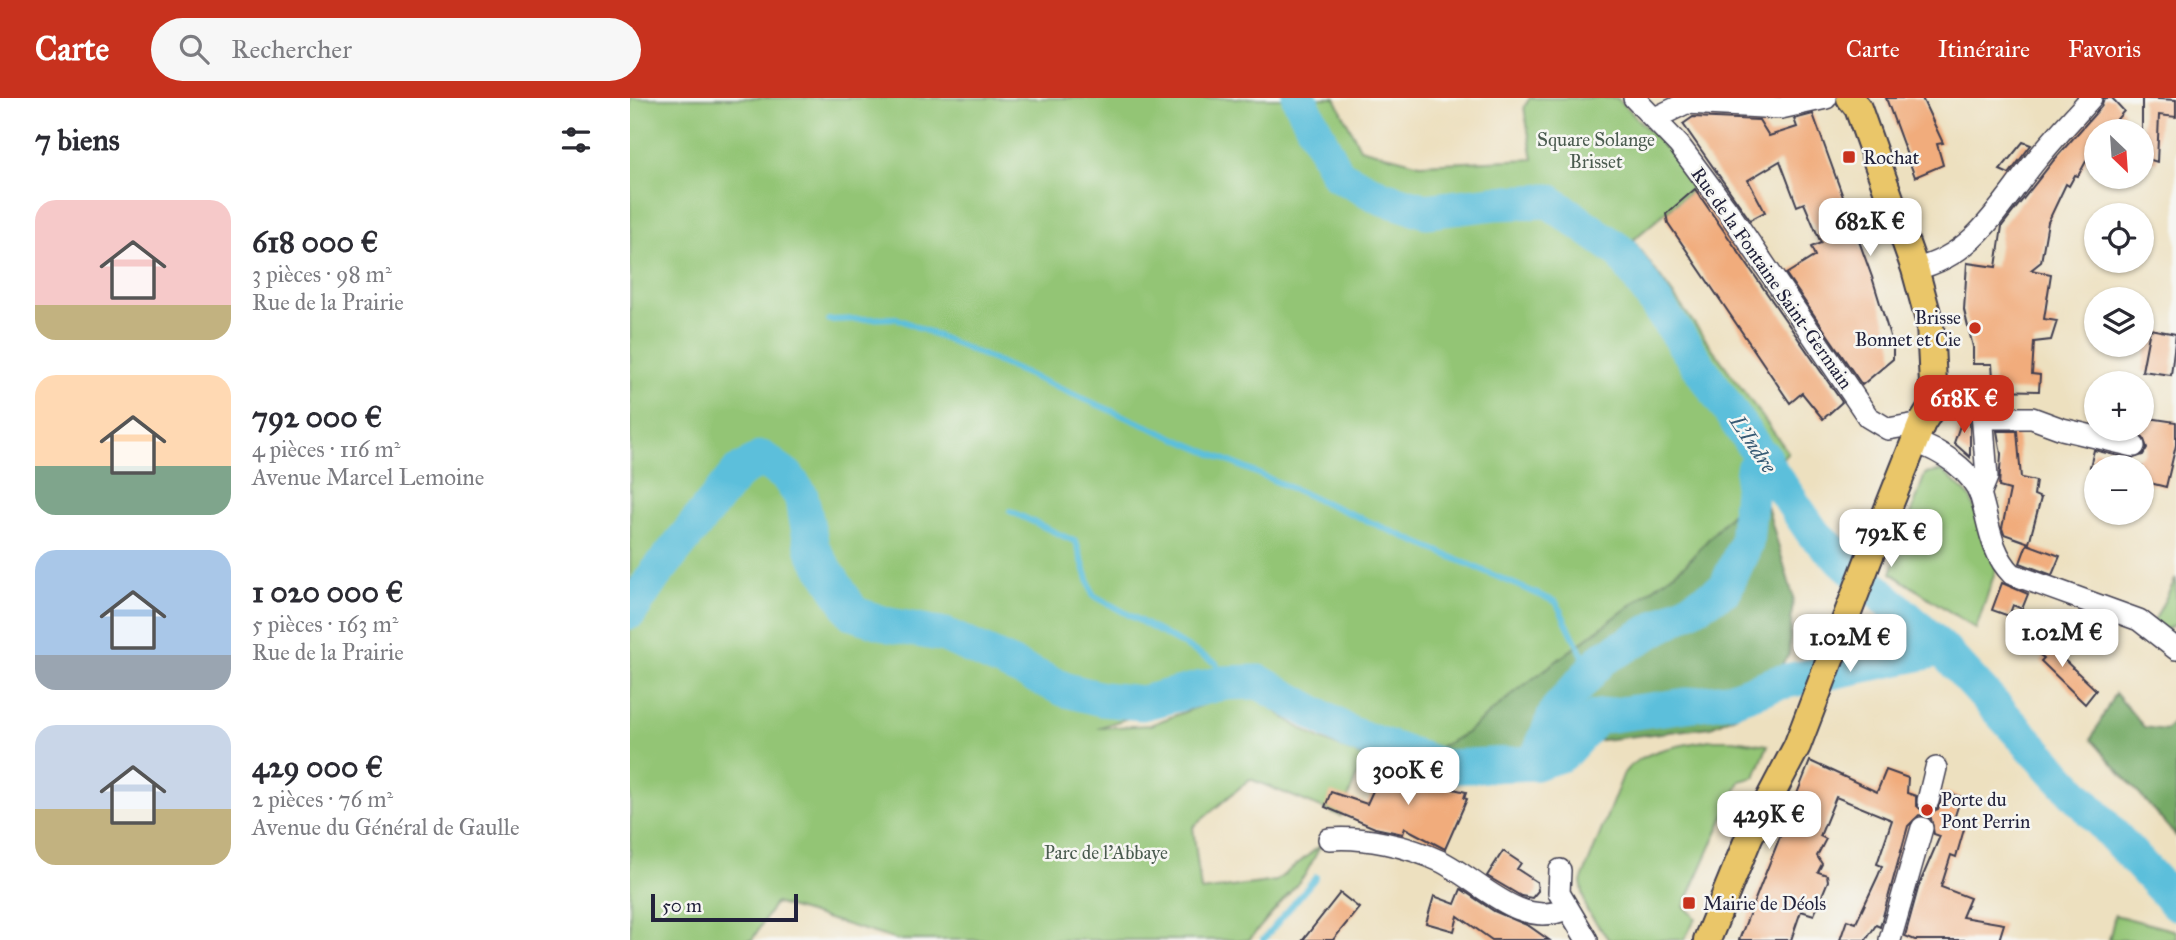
<!DOCTYPE html>
<html lang="fr">
<meta charset="utf-8">
<style>
:root{--surface:#fff;--page:#f7f7f7;--text:#2b2b33;--muted:#7c7c81;--accent:#c8321e}
body{margin:0;font-family:"IM FELL Great Primer",serif;background:var(--page);color:var(--text);height:100vh;display:flex;flex-direction:column;font-size:26px;white-space:nowrap}
*{box-sizing:border-box;margin:0}
p{font-size:23px;color:var(--muted)}
.icon{flex:none;width:38px;height:38px;fill:none;stroke:currentColor;stroke-width:2;stroke-linecap:round;stroke-linejoin:round}
.map{position:relative;flex:1;overflow:hidden}
.panel{display:flex;flex-direction:column;background:var(--surface);width:630px}
.panel>*{flex:none}
.needle{width:46px;rotate:155deg}
.fabs{position:absolute;left:1454px;top:21px;display:grid;gap:14px}
.fabs a{display:grid;place-items:center;width:70px;height:70px;border-radius:50%;background:var(--surface);box-shadow:0 2px 5px #0004;font-size:35px}
.scale{position:absolute;left:21px;bottom:18px;width:147px;box-sizing:border-box;padding-left:7px;border:4px solid #22223b;border-top:0;font-size:19px;line-height:24px;white-space:nowrap;color:#22223b;-webkit-text-stroke:5px #f6f6f2;paint-order:stroke}
.price{position:absolute;translate:-50% -60px;padding:0 16px;border-radius:14px;background:#fff;color:#222;font-size:23px;line-height:46px;filter:drop-shadow(0 2px 4px #0008)}
.price::after{content:'';position:absolute;left:50%;top:42px;width:21px;height:16px;margin-left:-10px;background:inherit;clip-path:polygon(0 0,100% 0,50% 100%)}
.price.active{background:var(--accent);color:#fff}
ul{padding:0;list-style:none}
li{display:flex;align-items:center;gap:21px;height:175px;padding:0 35px}
li span{display:grid;place-items:center;flex:none;width:196px;height:140px;border-radius:21px;color:#555}
li>.icon{margin-inline-start:auto}
span .icon{width:84px;height:84px;fill:#fffc;stroke-width:1}
li b{font-size:30px}
h2{display:flex;justify-content:space-between;align-items:center;height:84px;padding:0 35px;font-size:30px}
header{display:flex;align-items:center;gap:42px;box-sizing:border-box;height:98px;padding:0 35px;background:var(--accent);color:#fff}
header strong{font-size:33px}
nav{display:flex;gap:38px;margin-inline-start:auto;font-size:24px}
.search{width:490px;height:63px;background:var(--page);display:flex;align-items:center;gap:18px;box-sizing:border-box;padding:0 24px;border-radius:38px;color:var(--muted);font-size:26px}
main{display:flex;flex:1;min-height:0}
.map>svg:first-child{display:block}
.green{fill:#93c575;stroke:#5a7458;stroke-width:2}
.forest{fill:#76aa66;stroke:#4c6650;stroke-width:2}
.lines{fill:none;stroke-linecap:round;stroke-linejoin:round}
.stream{stroke:#5cbfdb;stroke-width:6}
.river{stroke:#5cbfdb;stroke-width:35}
.building{fill:#f1ac7c}
.minor-casing{stroke:#403e4f;stroke-width:24}
.major-casing{stroke:#403e4f;stroke-width:30}
.minor{stroke:#fff;stroke-width:21}
.major{stroke:#eac669;stroke-width:26}
.poi-dot{fill:#c8321e;stroke:#f6f6f2;stroke-width:2.5}
.labels{text-anchor:middle;dominant-baseline:central;stroke-width:5;stroke-linejoin:round;paint-order:stroke}
.park-label{font-size:19px;fill:#4a5b4f;stroke:#f6f6f2}
.poi-label{font-size:19px;fill:#22223b;stroke:#f6f6f2;text-anchor:start}
.street-label{font-size:19px;fill:#22223b;stroke:#f6f6f2}
.water-label{font-size:21px;font-style:italic;fill:#365973;stroke:#f6f6f2}
</style>
<header>
<strong>Carte</strong>
<div class="search"><svg class="icon" aria-label="search" viewBox="0 0 24 24"><circle cx="10" cy="10" r="6"/><path d="M15 15l6 6"/></svg>Rechercher</div>
<nav><a>Carte</a><a>Itinéraire</a><a>Favoris</a></nav>
</header>
<main>
<section class="panel">
<h2>7 biens<svg class="icon" aria-label="filters" viewBox="0 0 24 24"><path d="M4 7h16M4 17h16"/><circle cx="9" cy="7" r="2"/><circle cx="15" cy="17" r="2"/></svg></h2>
<ul>
<li><span style="background:linear-gradient(#f6c9c9 75%,#c2b280 0)"><svg class="icon" aria-label="home" viewBox="0 0 24 24"><path d="M3 11l9-7 9 7M6 9v11h12V9"/></svg></span><div><b>618 000 €</b><p>3 pièces · 98 m²</p><p>Rue de la Prairie</p></div></li>
<li><span style="background:linear-gradient(#ffd9b3 65%,#7fa58c 0)"><svg class="icon" aria-label="home" viewBox="0 0 24 24"><path d="M3 11l9-7 9 7M6 9v11h12V9"/></svg></span><div><b>792 000 €</b><p>4 pièces · 116 m²</p><p>Avenue Marcel Lemoine</p></div></li>
<li><span style="background:linear-gradient(#a9c7e8 75%,#9aa5b1 0)"><svg class="icon" aria-label="home" viewBox="0 0 24 24"><path d="M3 11l9-7 9 7M6 9v11h12V9"/></svg></span><div><b>1 020 000 €</b><p>5 pièces · 163 m²</p><p>Rue de la Prairie</p></div></li>
<li><span style="background:linear-gradient(#c9d6e8 60%,#c2b280 0)"><svg class="icon" aria-label="home" viewBox="0 0 24 24"><path d="M3 11l9-7 9 7M6 9v11h12V9"/></svg></span><div><b>429 000 €</b><p>2 pièces · 76 m²</p><p>Avenue du Général de Gaulle</p></div></li>
</ul>
</section>
<div class="map">
<svg width="1546" height="842" viewBox="0 0 1546 842">
<rect width="100%" height="100%" fill="#f6f6f2"/>
<filter id="ink" filterUnits="userSpaceOnUse"><feTurbulence type="fractalNoise" baseFrequency=".0143" numOctaves="2"/><feDisplacementMap in="SourceGraphic" scale="14" xChannelSelector="R" yChannelSelector="G"/><feConvolveMatrix kernelMatrix="1 2 1 2 8 2 1 2 1" color-interpolation-filters="sRGB"/></filter>
<filter id="wash" filterUnits="userSpaceOnUse"><feTurbulence type="fractalNoise" baseFrequency=".00686" numOctaves="4" result="noise"/><feDisplacementMap in="SourceGraphic" scale="28" xChannelSelector="R" yChannelSelector="G"/><feGaussianBlur stdDeviation="1.57" result="paint"/><feColorMatrix in="noise" values="0 0 0 0 0 0 0 0 0 0 0 0 0 0 0 0 0 1.4 0 .05"/><feComposite in="paint" operator="in"/></filter>
<g filter="url(#wash)">
<rect width="100%" height="100%" fill="#ede0bf"/>
<!-- green -->
<g class="green">
<path d="M 0,0 L 705,0 L 730,50 L 790,66 L 903,61 L 894,9 L 900,0 L 987,0 L 1070,85 L 1003,142 L 1158,354 L 1056,466 L 884,595 L 835,636 L 780,665 L 629,576 L 468,630 L 520,627 L 591,600 L 627,597 C 664,630 688,642 734,659 L 711,718 L 620,681 L 563,729 L 571,793 L 646,783 L 691,747 L 675,777 L 619,842 L 267,842 L 145,805 L 122,842 L 0,842 Z"/>
<polygon points="1313,373 1340,399 1367,468 1346,531 1261,475 1295,376"/>
<polygon points="1546,480 1546,526 1533,533 1523,525"/>
<path d="M 1080,642 L 1104,642 L 1138,647 L 1125,679 L 1110,683 L 1054,808 L 1066,820 L 1054,842 L 979,842 L 956,811 L 951,784 L 994,675 C 1012,651 1052,647 1080,642 Z"/>
<polygon points="1485,817 1546,833 1546,842 1479,842"/>
</g>
<!-- forest -->
<g class="forest">
<polygon points="1130,384 1163,498 1159,557 1116,613 1081,629 780,665 835,636 884,595 1056,466"/>
<polygon points="1485,595 1514,629 1535,632 1546,622 1546,738 1461,641"/>
</g>
<g class="lines">
<!-- stream -->
<g class="stream">
<polyline points="199,222 266,220 926,504 961,574"/>
<polyline points="380,413 446,444 463,497 586,565 592,585"/>
<polyline points="633,842 686,779"/>
</g>
<!-- river -->
<g class="river">
<polyline points="669,0 708,77 753,100 796,113 864,105 919,103 991,154 1183,435 1312,551 1546,805"/>
<polyline points="0,514 24,478 107,375 132,360 157,378 171,398 183,452 223,515 259,527 315,537 436,592 472,601 512,605 592,585 629,584 721,636 815,669 905,665 933,656 967,619 1102,601 1147,585 1312,551"/>
<polyline points="905,665 927,612 972,561 1095,491 1116,445 1123,371 1135,360"/>
</g>
</g>
<g id="blocks">
<!-- building -->
<g class="building">
<polygon points="1256,0 1292,0 1313,45 1307,46 1313,67 1285,79"/>
<polygon points="1474,0 1482,0 1494,13 1477,33 1466,33 1466,45 1448,78 1445,77 1439,88 1436,86 1418,124 1411,164 1401,172 1421,176 1414,221 1427,223 1421,242 1404,244 1402,276 1410,277 1409,293 1364,292 1362,266 1343,266 1343,249 1334,212 1337,165 1366,169 1372,128 1424,62 1471,9"/>
<polygon points="1512,0 1546,2 1546,19 1529,17 1527,64 1512,59"/>
<polygon points="1183,16 1242,179 1263,248 1263,261 1232,287 1156,176 1185,158 1181,149 1191,145 1174,105 1167,108 1150,63 1118,82 1135,114 1120,122 1053,26 1063,19 1129,22 1139,38 1167,29 1164,21"/>
<polygon points="1393,44 1401,47 1379,76 1370,72"/>
<polygon points="1065,91 1212,304 1193,321 1172,295 1160,305 1038,125 1036,116"/>
<polygon points="1520,231 1546,236 1541,277 1512,273"/>
<polygon points="1339,315 1340,332 1340,359 1324,345 1334,316"/>
<polygon points="1512,319 1546,324 1546,347 1536,389 1512,383 1512,369 1460,369 1464,352 1501,361 1513,357 1517,350 1513,339 1488,331 1512,331"/>
<polygon points="1367,333 1387,333 1391,380 1406,383 1404,397 1411,400 1399,445 1374,436 1372,430 1380,392 1369,389 1371,356"/>
<polygon points="1397,446 1430,458 1422,477 1390,465"/>
<polygon points="1372,485 1398,496 1392,511 1383,507 1379,518 1362,512"/>
<polygon points="1405,534 1466,592 1455,606 1411,563 1414,560 1396,548"/>
<polygon points="1180,663 1247,694 1256,672 1278,680 1277,695 1286,698 1286,707 1296,716 1308,711 1314,694 1331,699 1323,724 1335,728 1326,759 1321,757 1311,789 1340,800 1332,819 1374,826 1369,842 1285,842 1275,838 1289,787 1310,738 1304,736 1301,720 1289,717 1278,728 1250,829 1246,827 1236,842 1210,842 1217,822 1226,825 1248,778 1252,768 1247,766 1262,722 1206,699 1190,738 1196,741 1187,758 1192,766 1188,774 1197,777 1198,783 1184,817 1171,813 1161,842 1109,842"/>
<polygon points="751,675 773,685 777,677 794,684 798,675 823,681 819,690 836,694 834,700 837,701 815,751 775,730 773,736 745,730 695,709 701,694 737,706"/>
<polygon points="873,753 891,765 887,771 907,784 908,793 902,800 891,798 857,778"/>
<polygon points="831,791 864,813 899,828 919,842 862,842 828,818 824,833 796,825 804,798 825,806"/>
<polygon points="710,795 729,810 703,842 673,842"/>
</g>
</g>
</g>
<g filter="url(#ink)">
<use href="#blocks" fill-opacity="0" stroke="#403e4f" stroke-width="2"/>
<g class="lines">
<defs>
<g id="minor">
<polyline points="1004,0 1049,47 1096,110 1238,319 1258,331 1292,325"/>
<polyline points="1025,20 1056,5 1151,10 1196,0"/>
<path d="M 1285,171 C 1345,158 1371,105 1407,61 C 1424,40 1443,20 1461,0"/>
<polyline points="1304,306 1351,301 1357,379 1350,396"/>
<polyline points="1355,320 1402,320 1432,331 1504,348"/>
<path d="M 1285,344 C 1311,353 1342,372 1351,399 C 1359,426 1361,455 1382,476 L 1509,522 L 1546,551"/>
<polyline points="1298,703 1306,670"/>
<path d="M 699,741 C 733,738 778,748 810,763 C 848,781 890,832 936,811"/>
<polyline points="930,772 929,795 957,842"/>
<polyline points="1260,842 1292,730"/>
</g>
<polyline id="major" points="1077,842 1119,739 1167,648 1257,413 1292,325 1304,306 1300,226 1285,171 1228,10 1220,0"/>
</defs>
<!-- minor casing -->
<use href="#minor" class="minor-casing"/>
<!-- major casing -->
<use href="#major" class="major-casing"/>
<!-- minor -->
<use href="#minor" class="minor"/>
<!-- major -->
<use href="#major" class="major"/>
</g>
</g>
<!-- markers -->
<g class="poi-dot">
<rect x="1212" y="52" width="14" height="14" rx="3.5"/>
<circle cx="1345" cy="230" r="7"/>
<circle cx="1297" cy="712" r="7"/>
<rect x="1052" y="798" width="14" height="14" rx="3.5"/>
</g>
<g class="labels">
<!-- park labels -->
<g class="park-label">
<text x="966" y="41">Square Solange<tspan x="966" dy="22">Brisset</tspan></text>
<text x="476" y="754">Parc de l'Abbaye</text>
</g>
<!-- poi labels -->
<g class="poi-label">
<text x="1233" y="59">Rochat</text>
<text x="1331" y="219" text-anchor="end">Brisse<tspan x="1331" dy="22">Bonnet et Cie</tspan></text>
<text x="1311" y="701">Porte du<tspan x="1311" dy="22">Pont Perrin</tspan></text>
<text x="1073" y="805">Mairie de Déols</text>
</g>
<!-- street labels -->
<g class="street-label">
<text transform="translate(1142 180) rotate(55)">Rue de la Fontaine Saint-Germain</text>
</g>
<!-- water labels -->
<g class="water-label">
<text transform="translate(1123 346) rotate(56)">L'Indre</text>
</g>
</g>
</svg>
<div class="fabs">
<a><svg class="needle" viewBox="-14 -14 28 28"><path d="M0-13l5 13h-10z" fill="#e53935"/><path d="M0 13l5-13h-10z" fill="#7c7c81"/></svg></a>
<a><svg class="icon" aria-label="locate" viewBox="0 0 24 24"><circle cx="12" cy="12" r="6"/><path d="M12 2v4M12 18v4M2 12h4M18 12h4"/></svg></a>
<a><svg class="icon" aria-label="layers" viewBox="0 0 24 24"><path d="M12 4l9 5-9 5-9-5zM3 14l9 5 9-5"/></svg></a>
<a>+</a>
<a>−</a>
</div>
<div class="scale">50 m</div>
<b class="price" style="left:1240px;top:160px">682K €</b>
<b class="price active" style="left:1334px;top:337px">618K €</b>
<b class="price" style="left:1261px;top:471px">792K €</b>
<b class="price" style="left:1432px;top:571px">1.02M €</b>
<b class="price" style="left:1220px;top:576px">1.02M €</b>
<b class="price" style="left:778px;top:709px">300K €</b>
<b class="price" style="left:1139px;top:753px">429K €</b>
</div>
</main>
